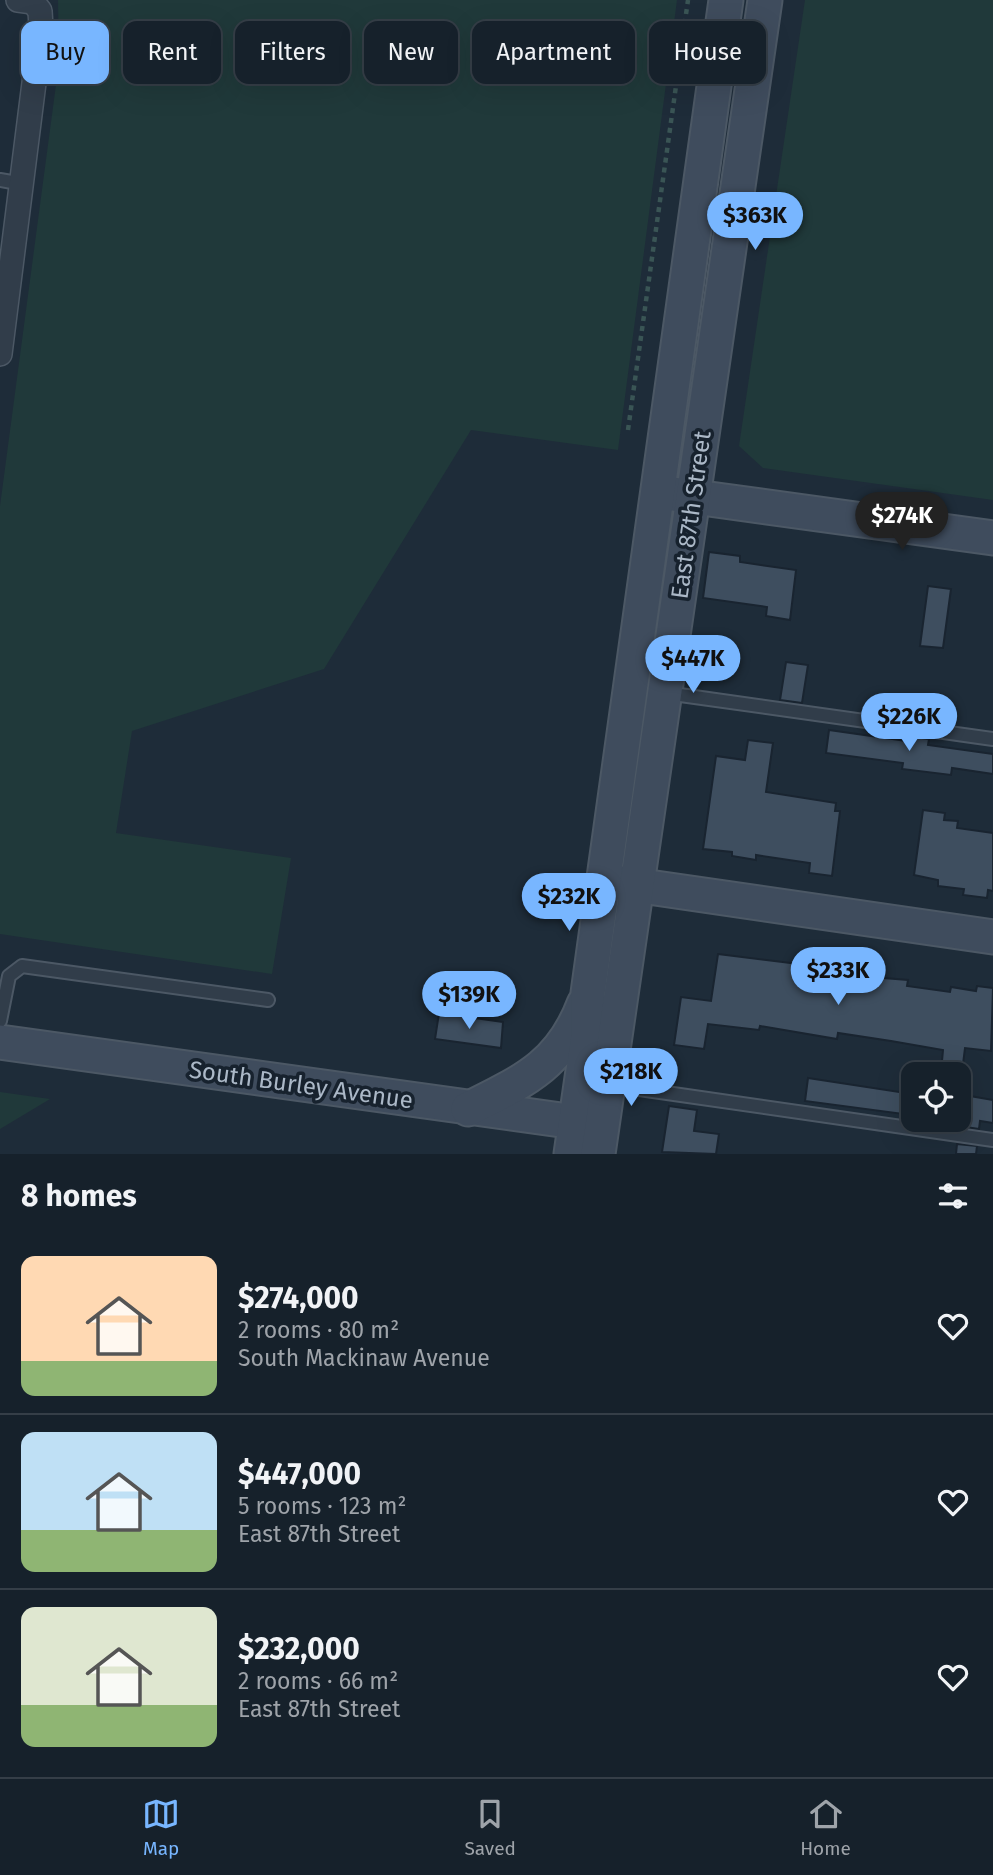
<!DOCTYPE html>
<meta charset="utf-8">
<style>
:root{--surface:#16212b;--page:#232e37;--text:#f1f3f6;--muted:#9ea3a9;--line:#353e47;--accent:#78b6ff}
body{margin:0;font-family:"Fira Sans",sans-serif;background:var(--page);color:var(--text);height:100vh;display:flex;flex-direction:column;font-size:26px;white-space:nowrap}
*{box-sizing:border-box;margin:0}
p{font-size:23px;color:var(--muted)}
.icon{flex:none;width:38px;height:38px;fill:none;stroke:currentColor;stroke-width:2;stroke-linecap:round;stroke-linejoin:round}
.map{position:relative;height:1154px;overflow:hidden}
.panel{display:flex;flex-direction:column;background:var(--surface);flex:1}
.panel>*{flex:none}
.top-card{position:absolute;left:21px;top:21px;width:952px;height:63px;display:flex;gap:14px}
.fabs{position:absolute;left:901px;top:1062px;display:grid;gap:14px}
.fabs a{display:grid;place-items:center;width:70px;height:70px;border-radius:14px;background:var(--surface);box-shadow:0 7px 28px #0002,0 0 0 2px var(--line);font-size:35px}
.price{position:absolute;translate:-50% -60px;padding:0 16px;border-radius:24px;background:var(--accent);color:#111;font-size:23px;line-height:46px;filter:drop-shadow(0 2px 4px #0008)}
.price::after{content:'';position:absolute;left:50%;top:42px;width:21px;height:16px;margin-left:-10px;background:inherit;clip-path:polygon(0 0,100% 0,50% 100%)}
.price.on{background:#222;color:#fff}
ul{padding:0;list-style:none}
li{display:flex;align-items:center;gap:21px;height:175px;padding:0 21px}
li+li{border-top:2px solid var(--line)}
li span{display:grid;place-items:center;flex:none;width:196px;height:140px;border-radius:14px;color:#555}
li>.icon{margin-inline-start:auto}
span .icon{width:84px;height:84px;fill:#fffc;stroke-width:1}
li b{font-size:30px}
h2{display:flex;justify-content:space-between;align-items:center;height:84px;padding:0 21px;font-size:30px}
.tag{padding:0 24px;border-radius:14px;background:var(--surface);box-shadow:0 7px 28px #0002,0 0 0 2px var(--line);font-size:24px;line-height:63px}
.tag.on{background:var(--accent);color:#111}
.dock{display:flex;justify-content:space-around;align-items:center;height:98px;border-top:2px solid var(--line);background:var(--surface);font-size:19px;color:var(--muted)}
.dock a{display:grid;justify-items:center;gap:4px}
.dock .on{color:var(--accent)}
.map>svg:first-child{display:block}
.green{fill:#20393a}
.building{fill:#3e4e5f;stroke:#192430;stroke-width:2}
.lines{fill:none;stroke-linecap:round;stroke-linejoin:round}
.lane-casing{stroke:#4c5865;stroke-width:16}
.street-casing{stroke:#4c5865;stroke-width:26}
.secondary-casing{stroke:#4c5865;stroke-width:37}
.path{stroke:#3a5555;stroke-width:4.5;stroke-dasharray:5 5;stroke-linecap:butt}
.lane{stroke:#313d4a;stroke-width:12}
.street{stroke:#313d4a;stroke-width:23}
.secondary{stroke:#3f4c5d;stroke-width:33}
.labels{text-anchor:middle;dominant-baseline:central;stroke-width:7;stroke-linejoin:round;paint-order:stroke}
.street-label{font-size:24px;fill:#abb8c7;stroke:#17222e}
</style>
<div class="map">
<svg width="993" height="1154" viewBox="0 0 993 1154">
<rect width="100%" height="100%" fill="#1e2c39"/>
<!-- green -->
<g class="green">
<polygon points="58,0 677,0 618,450 471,430 324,669 132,731 116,833 291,858 272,974 0,934 0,506 59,62"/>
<polygon points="805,0 993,0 993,500 763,468 739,446"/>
<polygon points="0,1092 50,1099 0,1129"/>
</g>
<!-- building -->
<g class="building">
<polygon points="709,552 740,556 740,562 796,570 790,620 766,616 767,607 703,598"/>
<polygon points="928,586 951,589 943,648 920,646"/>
<polygon points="786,662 808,665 802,703 780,700"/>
<polygon points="912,695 934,698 931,721 910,718"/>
<polygon points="829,730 907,741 907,736 929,739 928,745 993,754 993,774 952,768 951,775 902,769 903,763 826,753"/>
<polygon points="748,740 773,743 766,792 836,803 835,811 840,811 832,876 809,873 810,863 756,855 756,860 732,856 732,852 703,849 716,756 745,760"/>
<polygon points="923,810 945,813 944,820 958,821 957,828 993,833 993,891 988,890 987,898 963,895 964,889 938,886 938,880 914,875"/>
<polygon points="718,954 872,973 872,977 908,980 907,986 950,992 951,987 976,991 977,986 993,988 991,1051 965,1048 963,1064 942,1061 943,1050 891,1041 838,1033 837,1039 760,1026 759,1030 708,1024 704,1049 674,1045 681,997 711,1001"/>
<polygon points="439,1013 503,1022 501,1048 435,1039"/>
<polygon points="808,1078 906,1093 903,1114 805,1101"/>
<polygon points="964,1095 993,1100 993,1123 980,1121 979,1129 959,1126"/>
<polygon points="669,1106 697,1110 694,1131 719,1134 716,1154 662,1152"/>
<polygon points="957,1144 977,1146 976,1154 956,1154"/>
</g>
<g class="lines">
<defs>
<g id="lane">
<polyline points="0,180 23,184"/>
<polyline points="666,693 993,739"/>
<polyline points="0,1021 9,976 22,966 268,1000"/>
<polyline points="611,1085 993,1140"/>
</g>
<polyline id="street" points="0,354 41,27 40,11 33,2 18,0"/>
<g id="secondary">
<polyline points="673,494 993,538"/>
<polyline points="614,882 993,937"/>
<polyline points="0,1042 597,1125"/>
<path d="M 468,1109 C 524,1081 561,1065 584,1004"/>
<polyline points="571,1154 588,1036 588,993 597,928 726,0"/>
<polyline points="598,1154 765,0"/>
</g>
</defs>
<!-- lane casing -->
<use href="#lane" class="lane-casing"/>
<!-- street casing -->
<use href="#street" class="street-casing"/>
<!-- secondary casing -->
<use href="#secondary" class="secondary-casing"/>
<!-- path -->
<polyline class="path" points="628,430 688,0"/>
<!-- lane -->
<use href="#lane" class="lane"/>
<!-- street -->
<use href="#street" class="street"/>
<!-- secondary -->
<use href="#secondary" class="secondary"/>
</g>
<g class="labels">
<!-- street labels -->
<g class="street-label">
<text transform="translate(691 515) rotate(-82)">East 87th Street</text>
<text transform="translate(301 1085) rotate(8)">South Burley Avenue</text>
</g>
</g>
</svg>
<div class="fabs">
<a><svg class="icon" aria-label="locate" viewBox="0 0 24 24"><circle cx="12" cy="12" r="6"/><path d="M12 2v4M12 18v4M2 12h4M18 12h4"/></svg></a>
</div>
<b class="price" style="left:755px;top:252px">$363K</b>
<b class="price on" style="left:902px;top:552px">$274K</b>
<b class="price" style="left:693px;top:695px">$447K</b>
<b class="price" style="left:909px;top:753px">$226K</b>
<b class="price" style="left:569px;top:933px">$232K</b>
<b class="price" style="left:838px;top:1007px">$233K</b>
<b class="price" style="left:469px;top:1031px">$139K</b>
<b class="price" style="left:631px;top:1108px">$218K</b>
<div class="top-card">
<a class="tag on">Buy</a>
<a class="tag">Rent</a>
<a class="tag">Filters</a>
<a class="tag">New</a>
<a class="tag">Apartment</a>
<a class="tag">House</a>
</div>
</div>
<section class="panel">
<h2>8 homes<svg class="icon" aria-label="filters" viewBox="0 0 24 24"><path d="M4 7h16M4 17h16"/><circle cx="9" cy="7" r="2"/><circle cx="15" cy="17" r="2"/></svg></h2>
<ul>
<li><span style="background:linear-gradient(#ffd9b3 75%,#8fb573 0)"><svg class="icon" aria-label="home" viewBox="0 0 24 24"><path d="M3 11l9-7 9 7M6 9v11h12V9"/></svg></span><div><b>$274,000</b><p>2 rooms · 80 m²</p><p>South Mackinaw Avenue</p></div><svg class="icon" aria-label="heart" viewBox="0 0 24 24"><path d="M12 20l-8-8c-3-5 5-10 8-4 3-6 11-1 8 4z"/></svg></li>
<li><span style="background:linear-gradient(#bfe0f5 70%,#8fb573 0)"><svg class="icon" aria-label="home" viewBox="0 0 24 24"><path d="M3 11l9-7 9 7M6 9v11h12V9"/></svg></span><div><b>$447,000</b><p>5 rooms · 123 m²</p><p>East 87th Street</p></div><svg class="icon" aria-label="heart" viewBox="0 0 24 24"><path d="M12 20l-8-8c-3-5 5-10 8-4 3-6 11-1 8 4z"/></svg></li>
<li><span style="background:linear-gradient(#dfe7d0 70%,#8fb573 0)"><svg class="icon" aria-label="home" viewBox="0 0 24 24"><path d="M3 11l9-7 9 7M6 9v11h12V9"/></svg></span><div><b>$232,000</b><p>2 rooms · 66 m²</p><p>East 87th Street</p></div><svg class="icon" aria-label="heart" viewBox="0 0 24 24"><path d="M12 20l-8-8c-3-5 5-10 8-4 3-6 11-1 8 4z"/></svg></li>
</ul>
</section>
<nav class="dock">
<a class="on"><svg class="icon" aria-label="map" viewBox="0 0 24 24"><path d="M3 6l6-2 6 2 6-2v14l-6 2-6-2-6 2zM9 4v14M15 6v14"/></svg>Map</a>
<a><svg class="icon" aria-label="saved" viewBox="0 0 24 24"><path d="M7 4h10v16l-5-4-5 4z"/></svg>Saved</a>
<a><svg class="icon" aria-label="home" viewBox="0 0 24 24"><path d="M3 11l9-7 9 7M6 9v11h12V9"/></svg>Home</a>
</nav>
